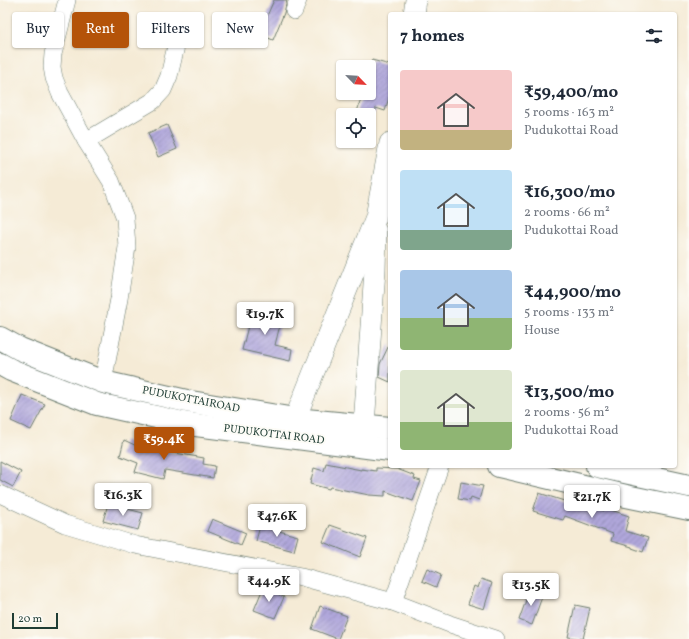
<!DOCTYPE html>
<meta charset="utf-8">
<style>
:root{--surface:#fff;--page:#f6f6f7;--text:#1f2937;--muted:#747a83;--accent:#b45309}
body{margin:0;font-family:Vollkorn,serif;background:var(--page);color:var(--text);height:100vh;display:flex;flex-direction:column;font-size:15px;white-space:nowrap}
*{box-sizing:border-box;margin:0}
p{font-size:13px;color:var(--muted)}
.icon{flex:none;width:22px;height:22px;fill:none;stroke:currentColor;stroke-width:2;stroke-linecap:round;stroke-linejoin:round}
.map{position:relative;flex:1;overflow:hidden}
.drawer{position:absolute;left:388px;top:12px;width:289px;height:456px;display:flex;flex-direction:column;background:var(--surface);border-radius:4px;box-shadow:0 1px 3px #0004}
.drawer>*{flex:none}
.banner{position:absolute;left:12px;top:12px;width:316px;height:36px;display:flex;gap:8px}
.needle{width:26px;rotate:115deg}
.tools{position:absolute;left:336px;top:60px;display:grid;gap:8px}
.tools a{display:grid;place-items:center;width:40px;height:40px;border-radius:4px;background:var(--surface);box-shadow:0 1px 3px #0004;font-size:20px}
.scale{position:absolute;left:12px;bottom:10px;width:46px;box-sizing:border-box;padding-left:4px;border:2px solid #1f3d34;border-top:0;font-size:11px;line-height:14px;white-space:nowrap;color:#1f3d34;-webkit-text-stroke:3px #fdfcf7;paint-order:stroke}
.price{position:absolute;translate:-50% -34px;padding:0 9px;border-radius:4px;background:#fff;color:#222;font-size:13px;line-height:26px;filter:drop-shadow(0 1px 2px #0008)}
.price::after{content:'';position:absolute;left:50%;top:24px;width:12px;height:9px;margin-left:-6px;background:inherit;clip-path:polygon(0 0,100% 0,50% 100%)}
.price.on{background:var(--accent);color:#fff}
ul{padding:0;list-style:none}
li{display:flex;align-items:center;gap:12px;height:100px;padding:0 12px}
li span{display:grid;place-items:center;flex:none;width:112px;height:80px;border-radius:4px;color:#555}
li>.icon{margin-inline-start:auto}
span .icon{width:48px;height:48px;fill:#fffc;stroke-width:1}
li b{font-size:17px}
h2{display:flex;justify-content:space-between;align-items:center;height:48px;padding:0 12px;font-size:17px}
.tag{padding:0 14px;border-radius:4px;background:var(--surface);box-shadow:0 1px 3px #0004;font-size:14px;line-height:36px}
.tag.on{background:var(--accent);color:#fff}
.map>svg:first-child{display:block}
.building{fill:url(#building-hatch)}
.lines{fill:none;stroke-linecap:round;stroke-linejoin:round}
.minor-casing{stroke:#6a7a6d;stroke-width:18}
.tertiary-casing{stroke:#6a7a6d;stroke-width:22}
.trunk-casing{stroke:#6a7a6d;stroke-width:24}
.minor{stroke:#fff;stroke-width:17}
.tertiary{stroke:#fff;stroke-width:21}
.trunk{stroke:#fff;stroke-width:22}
.labels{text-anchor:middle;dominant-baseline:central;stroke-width:4;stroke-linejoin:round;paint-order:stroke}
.street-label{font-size:11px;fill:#1f3d34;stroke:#fdfcf7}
</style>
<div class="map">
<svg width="689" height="639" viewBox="0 0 689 639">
<defs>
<pattern id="building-hatch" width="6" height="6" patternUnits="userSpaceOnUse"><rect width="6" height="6" fill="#b0a7db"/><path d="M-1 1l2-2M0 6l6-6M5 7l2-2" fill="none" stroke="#8f89b2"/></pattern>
</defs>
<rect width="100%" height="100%" fill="#fdfcf7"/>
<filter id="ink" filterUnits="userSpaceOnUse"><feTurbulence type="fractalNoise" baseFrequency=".025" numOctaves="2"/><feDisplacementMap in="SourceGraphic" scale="8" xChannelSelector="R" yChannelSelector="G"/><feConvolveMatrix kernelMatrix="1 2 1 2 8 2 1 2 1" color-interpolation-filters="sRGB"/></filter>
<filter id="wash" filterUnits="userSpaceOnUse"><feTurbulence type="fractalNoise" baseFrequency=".012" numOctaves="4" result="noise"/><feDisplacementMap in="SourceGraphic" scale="16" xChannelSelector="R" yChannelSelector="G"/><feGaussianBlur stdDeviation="0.9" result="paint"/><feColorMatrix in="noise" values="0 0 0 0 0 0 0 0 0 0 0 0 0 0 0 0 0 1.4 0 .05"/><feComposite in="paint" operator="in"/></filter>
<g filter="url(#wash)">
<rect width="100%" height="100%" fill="#f5ebd6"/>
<g id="blocks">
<!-- building -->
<g class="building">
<polygon points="274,0 287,0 284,13 273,40 259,34"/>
<polygon points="372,60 390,65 390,94 385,111 376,108 374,115 356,115 363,93 369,93 369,70"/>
<polygon points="167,125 177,149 158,157 148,133"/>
<polygon points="252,310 282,317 275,345 292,349 290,361 242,350"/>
<polygon points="390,343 390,382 379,377 380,364"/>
<polygon points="22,395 45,404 31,430 11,421"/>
<polygon points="124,440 141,448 143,443 170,449 169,452 204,458 203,464 215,466 213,478 165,470 163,479 135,472 138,463 120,456"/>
<polygon points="0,461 21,472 13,487 0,480"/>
<polygon points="326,463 361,470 361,469 376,471 376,468 397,469 415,476 414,479 421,481 413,501 385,491 385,496 369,495 330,487 329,489 310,484 314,468 324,471"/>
<polygon points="461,482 483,486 479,500 471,497 470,501 458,499"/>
<polygon points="539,493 583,507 585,503 604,511 605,508 629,516 625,531 648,538 643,552 632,548 632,547 611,541 613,534 565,516 563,520 533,511"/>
<polygon points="108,504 143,513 138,530 103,521"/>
<polygon points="212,519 246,533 241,545 207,531"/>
<polygon points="330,525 367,538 360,557 323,542"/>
<polygon points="260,526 298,536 294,551 256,541"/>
<polygon points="427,569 441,575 436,587 422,581"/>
<polygon points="481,579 492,583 484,609 468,604 474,586 478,588"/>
<polygon points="263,588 284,597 275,618 254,610"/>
<polygon points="530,589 543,594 532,625 519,620"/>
<polygon points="575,605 590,608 583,639 568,637"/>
<polygon points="320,606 347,616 338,639 312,629"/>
</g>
</g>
</g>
<g filter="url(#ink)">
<use href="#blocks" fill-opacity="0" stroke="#6a7a6d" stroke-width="1"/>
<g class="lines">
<defs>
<g id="minor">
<polyline points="67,0 53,54 52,67 54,78 60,93 86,141 111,181 125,218 127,247 119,299 103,382"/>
<polyline points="294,11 298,0"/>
<polyline points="86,141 153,101 163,90 169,76 180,29"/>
<polyline points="0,494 65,524 135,545 301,577 393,602 450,624 496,639"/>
<polyline points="393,602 440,466"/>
</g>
<g id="tertiary">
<polyline points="414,14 416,0"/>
<polyline points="295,419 376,217 390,143"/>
<polyline points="364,425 375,270 376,231"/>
</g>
<g id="trunk">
<polyline points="0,338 20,349 103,382 191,402 295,419 390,428"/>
<polyline points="0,364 11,370 97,404 188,424 390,450"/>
<polyline points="499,466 626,496 689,509"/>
<polyline points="597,466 689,486"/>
</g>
</defs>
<!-- minor casing -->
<use href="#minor" class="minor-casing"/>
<!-- tertiary casing -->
<use href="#tertiary" class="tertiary-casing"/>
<!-- trunk casing -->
<use href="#trunk" class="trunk-casing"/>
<!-- minor -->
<use href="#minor" class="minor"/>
<!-- tertiary -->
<use href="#tertiary" class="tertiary"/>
<!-- trunk -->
<use href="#trunk" class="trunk"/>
</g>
</g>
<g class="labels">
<!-- street labels -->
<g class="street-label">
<text transform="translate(191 400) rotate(11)">PUDUKOTTAIROAD</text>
<text transform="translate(274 435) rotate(7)">PUDUKOTTAI ROAD</text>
</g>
</g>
</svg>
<div class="tools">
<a><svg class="needle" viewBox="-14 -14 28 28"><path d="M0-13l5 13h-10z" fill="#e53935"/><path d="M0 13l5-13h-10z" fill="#747a83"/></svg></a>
<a><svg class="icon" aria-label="locate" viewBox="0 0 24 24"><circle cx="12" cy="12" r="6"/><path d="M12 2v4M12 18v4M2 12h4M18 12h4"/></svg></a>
</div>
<div class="scale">20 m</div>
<b class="price" style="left:265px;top:336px">₹19.7K</b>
<b class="price on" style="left:164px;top:461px">₹59.4K</b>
<b class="price" style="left:123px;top:517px">₹16.3K</b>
<b class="price" style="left:592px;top:519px">₹21.7K</b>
<b class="price" style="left:277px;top:538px">₹47.6K</b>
<b class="price" style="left:269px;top:603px">₹44.9K</b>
<b class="price" style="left:531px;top:607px">₹13.5K</b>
<div class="banner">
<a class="tag">Buy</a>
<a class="tag on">Rent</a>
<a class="tag">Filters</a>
<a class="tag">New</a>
</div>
<section class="drawer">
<h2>7 homes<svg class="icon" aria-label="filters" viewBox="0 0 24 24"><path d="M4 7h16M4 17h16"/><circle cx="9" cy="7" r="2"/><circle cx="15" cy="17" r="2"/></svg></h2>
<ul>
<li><span style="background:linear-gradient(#f6c9c9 75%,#c2b280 0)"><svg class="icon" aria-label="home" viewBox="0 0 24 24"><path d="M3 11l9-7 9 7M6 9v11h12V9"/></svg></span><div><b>₹59,400/mo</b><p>5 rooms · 163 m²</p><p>Pudukottai Road</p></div></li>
<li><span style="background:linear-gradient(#bfe0f5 75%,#7fa58c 0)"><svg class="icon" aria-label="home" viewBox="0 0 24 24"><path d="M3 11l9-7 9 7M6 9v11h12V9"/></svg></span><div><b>₹16,300/mo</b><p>2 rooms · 66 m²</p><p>Pudukottai Road</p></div></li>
<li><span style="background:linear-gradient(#a9c7e8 60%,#8fb573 0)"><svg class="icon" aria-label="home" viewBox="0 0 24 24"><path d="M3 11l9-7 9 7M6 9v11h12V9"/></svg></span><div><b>₹44,900/mo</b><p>5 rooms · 133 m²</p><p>House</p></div></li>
<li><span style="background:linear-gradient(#dfe7d0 65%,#8fb573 0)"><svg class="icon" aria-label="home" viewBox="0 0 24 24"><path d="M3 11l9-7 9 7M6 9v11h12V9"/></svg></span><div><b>₹13,500/mo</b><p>2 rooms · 56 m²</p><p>Pudukottai Road</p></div></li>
</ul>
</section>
</div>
